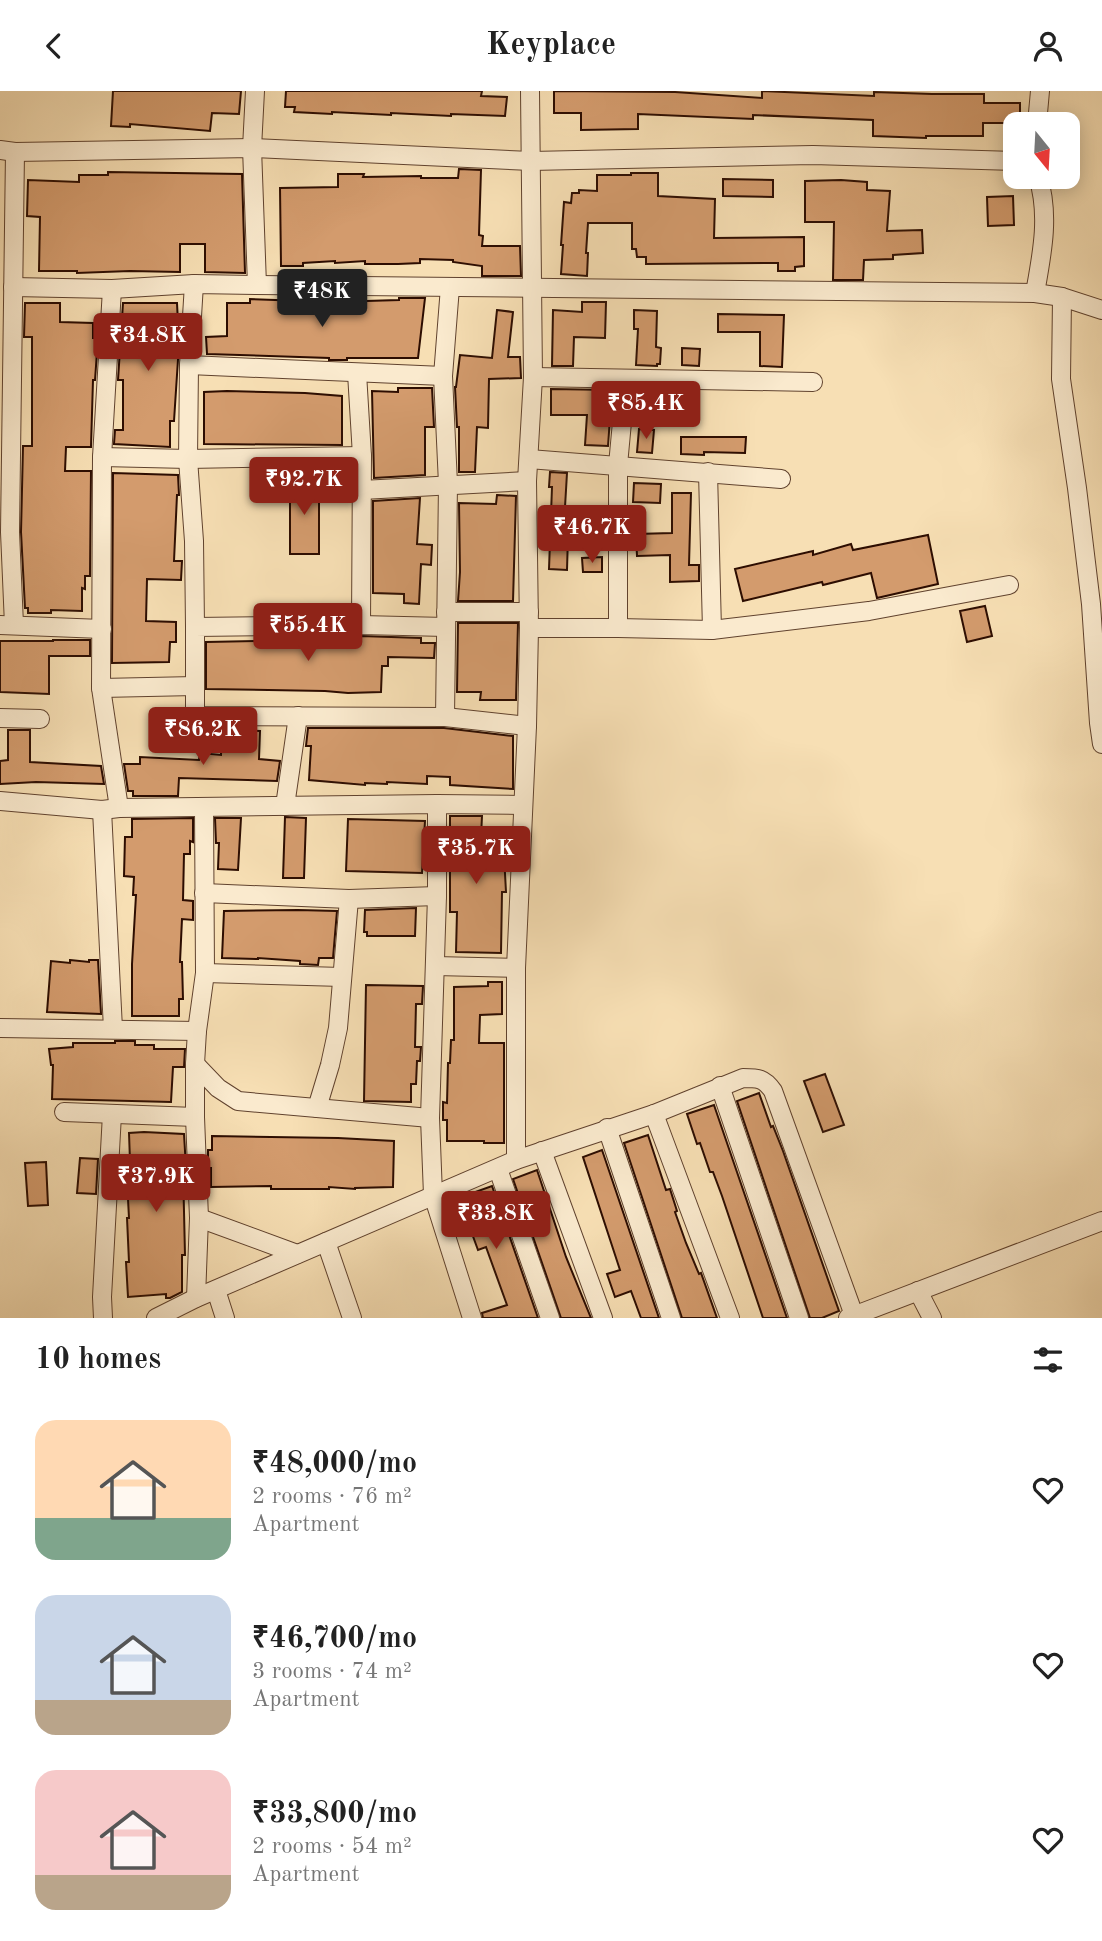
<!DOCTYPE html>
<meta charset="utf-8">
<style>
:root{--surface:#fff;--page:#f6f6f6;--text:#222;--muted:#767676;--accent:#8f2418}
body{margin:0;font-family:"Old Standard TT",serif;background:var(--page);color:var(--text);height:100vh;display:flex;flex-direction:column;font-size:26px;white-space:nowrap}
*{box-sizing:border-box;margin:0}
p{font-size:23px;color:var(--muted)}
.icon{flex:none;width:38px;height:38px;fill:none;stroke:currentColor;stroke-width:2;stroke-linecap:round;stroke-linejoin:round}
.map{position:relative;height:1227px;overflow:hidden}
.side{display:flex;flex-direction:column;background:var(--surface);flex:1}
.side>*{flex:none}
.needle{width:46px;rotate:162deg}
.buttons{position:absolute;left:1003px;top:21px;display:grid;gap:14px}
.buttons a{display:grid;place-items:center;width:77px;height:77px;border-radius:14px;background:var(--surface);box-shadow:0 4px 18px #0003;font-size:35px}
.price{position:absolute;translate:-50% -60px;padding:0 16px;border-radius:7px;background:var(--accent);color:#fff;font-size:23px;line-height:46px;filter:drop-shadow(0 2px 4px #0008)}
.price::after{content:'';position:absolute;left:50%;top:42px;width:21px;height:16px;margin-left:-10px;background:inherit;clip-path:polygon(0 0,100% 0,50% 100%)}
.price.selected{background:#222;color:#fff}
ul{padding:0;list-style:none}
li{display:flex;align-items:center;gap:21px;height:175px;padding:0 35px}
li span{display:grid;place-items:center;flex:none;width:196px;height:140px;border-radius:21px;color:#555}
li>.icon{margin-inline-start:auto}
span .icon{width:84px;height:84px;fill:#fffc;stroke-width:1}
li b{font-size:30px}
h2{display:flex;justify-content:space-between;align-items:center;height:84px;padding:0 35px;font-size:30px}
header{display:flex;justify-content:space-between;align-items:center;height:91px;padding:0 35px;background:var(--surface);font-size:32px;font-weight:800}
.map>svg:first-child{display:block}
.building{fill:#d39b6d;stroke:#2d0d01;stroke-width:2}
.lines{fill:none;stroke-linecap:round;stroke-linejoin:round}
.street-casing{stroke:#60422e;stroke-width:20}
.street{stroke:#faeace;stroke-width:18}
</style>
<header><svg class="icon" aria-label="back" viewBox="0 0 24 24"><path d="M15 5l-7 7 7 7"/></svg>Keyplace<svg class="icon" aria-label="person" viewBox="0 0 24 24"><circle cx="12" cy="8" r="4"/><path d="M4 21q1-7 8-7t8 7"/></svg></header>
<div class="map">
<svg width="1102" height="1227" viewBox="0 0 1102 1227">
<rect width="100%" height="100%" fill="#f7dfb4"/>
<filter id="stains"><feTurbulence type="fractalNoise" baseFrequency=".00286" numOctaves="4"/><feColorMatrix values="0 0 0 0 .2 0 0 0 0 .09 0 0 0 0 .02 0 0 0 .5 -.17"/></filter>
<radialGradient id="worn" r=".72"><stop offset=".6" stop-color="#630" stop-opacity="0"/><stop offset="1" stop-color="#630" stop-opacity=".3"/></radialGradient>
<!-- building -->
<g class="building">
<polygon points="113,0 241,0 239,23 212,22 210,40 130,33 130,36 111,35"/>
<polygon points="286,0 482,0 481,5 507,6 505,25 451,23 451,25 391,22 391,24 332,21 332,23 294,21 295,16 285,16"/>
<polygon points="554,0 675,1 762,7 762,0 874,5 874,1 932,3 984,3 984,12 1020,12 1020,32 983,32 983,45 926,45 926,47 873,45 873,29 753,24 753,28 638,23 638,38 581,39 581,22 554,22"/>
<polygon points="459,78 481,79 479,144 483,145 482,155 520,155 521,185 482,185 482,175 453,171 453,169 420,168 420,172 398,173 365,173 365,170 335,172 335,170 303,172 303,175 281,175 280,97 338,96 338,83 364,83 363,86 421,85 421,87 458,87"/>
<polygon points="108,81 242,83 245,182 205,181 205,153 180,153 180,181 130,180 77,182 77,180 39,180 40,126 27,125 28,89 79,91 79,84 108,84"/>
<polygon points="631,82 658,82 658,105 715,108 714,147 804,146 804,175 795,176 795,180 778,180 778,172 646,173 646,166 637,166 636,158 632,158 632,132 588,132 586,162 588,162 587,185 561,183 563,154 561,154 564,111 571,112 572,102 579,102 579,99 597,100 597,84 631,84"/>
<polygon points="723,88 773,89 773,106 723,105"/>
<polygon points="841,89 867,91 867,99 890,100 887,140 922,139 923,162 893,164 893,168 864,169 863,189 833,189 834,131 805,131 805,90"/>
<polygon points="1013,105 1014,134 988,135 987,106"/>
<polygon points="399,207 425,207 418,267 347,267 347,269 329,269 329,267 207,263 206,246 227,245 227,212 250,212 250,208 332,211 399,209"/>
<polygon points="582,211 606,211 605,247 574,246 573,275 552,275 553,219 582,221"/>
<polygon points="25,212 60,212 60,231 93,232 93,247 98,247 95,289 93,289 91,356 66,356 65,380 91,380 90,485 85,485 85,498 82,497 82,520 51,519 51,522 28,522 28,517 25,517 21,441 23,355 32,355 32,246 24,246"/>
<polygon points="123,212 177,212 179,253 174,330 170,330 170,356 114,353 115,339 123,339 123,289 118,289"/>
<polygon points="497,219 513,221 508,266 520,266 521,287 489,288 488,337 477,336 475,381 459,381 459,336 457,336 455,296 456,296 460,264 492,267"/>
<polygon points="634,219 657,220 656,256 661,257 660,273 657,273 657,275 636,274 638,238 634,238"/>
<polygon points="718,223 784,224 782,276 760,275 760,241 718,241"/>
<polygon points="682,257 700,258 699,275 682,274"/>
<polygon points="398,297 432,297 434,336 425,336 425,384 374,387 372,300 398,301"/>
<polygon points="551,298 612,299 608,355 585,354 587,324 551,324"/>
<polygon points="227,300 305,302 342,305 342,354 204,353 204,301"/>
<polygon points="639,338 654,339 652,362 637,361"/>
<polygon points="681,346 746,346 745,362 704,361 704,364 681,363"/>
<polygon points="550,381 567,382 565,416 567,416 566,444 568,444 567,479 549,478 552,396 549,396"/>
<polygon points="113,382 178,384 179,404 177,404 174,470 182,470 181,489 147,488 146,530 176,531 176,551 170,551 169,571 112,572"/>
<rect x="290" y="388" width="29" height="75"/>
<polygon points="634,392 661,393 660,412 633,411"/>
<polygon points="672,402 691,402 689,474 699,474 699,490 670,491 670,464 637,465 636,443 672,442"/>
<polygon points="497,404 516,405 513,510 458,510 460,481 459,412 496,413"/>
<polygon points="420,407 417,453 432,454 431,474 421,473 419,513 404,512 404,503 373,502 373,410"/>
<polygon points="928,444 938,493 877,507 871,482 823,494 822,491 743,510 735,478 813,460 813,464 851,453 853,459"/>
<polygon points="602,466 602,481 583,481 582,467"/>
<polygon points="985,515 992,545 967,551 960,520"/>
<polygon points="458,532 518,532 516,609 480,609 481,601 457,601"/>
<polygon points="361,545 421,547 421,552 435,552 434,567 388,566 388,575 382,575 381,601 348,602 325,600 206,598 206,551 303,549 303,547 343,549 343,546"/>
<polygon points="53,549 90,549 90,565 49,565 49,603 0,601 0,550 53,550"/>
<polygon points="308,637 444,637 513,645 513,698 450,694 450,686 427,685 427,693 387,691 387,693 365,692 365,694 309,689 311,655 306,655"/>
<polygon points="8,639 30,639 30,671 101,675 104,693 36,691 0,693 0,670 8,669"/>
<polygon points="222,639 260,640 259,668 280,670 277,690 179,687 178,705 133,705 133,700 128,700 124,673 140,673 140,666 199,669 200,662 221,664"/>
<polygon points="450,725 482,725 481,746 503,746 506,801 502,801 501,862 456,861 457,821 450,821"/>
<polygon points="285,726 306,727 304,787 283,787"/>
<polygon points="193,727 193,751 190,750 190,763 184,763 183,809 193,810 193,829 182,828 180,871 182,871 183,908 179,908 179,925 132,925 132,873 136,804 133,804 134,786 124,785 125,746 132,746 132,728"/>
<polygon points="215,727 241,727 238,779 218,778 219,752 216,752"/>
<polygon points="348,728 425,730 422,782 346,780"/>
<polygon points="416,817 415,845 367,845 367,841 364,841 365,819"/>
<polygon points="298,819 337,820 333,867 319,867 318,874 300,873 300,870 258,867 258,868 222,867 224,820"/>
<polygon points="70,869 89,871 89,869 98,869 101,923 47,921 51,870 70,872"/>
<polygon points="488,891 502,891 502,923 480,924 479,952 504,952 504,1052 484,1052 484,1050 447,1050 447,1029 443,1029 443,1011 447,1012 448,972 450,972 451,949 454,949 454,896 488,895"/>
<polygon points="366,894 423,895 422,913 416,913 415,956 421,956 420,970 417,970 416,993 411,993 411,1011 364,1010"/>
<polygon points="115,950 135,950 135,954 154,954 154,958 185,958 184,976 173,976 171,1011 52,1008 53,974 51,974 49,958 73,956 73,952 115,952"/>
<polygon points="825,983 844,1034 823,1041 804,990"/>
<polygon points="759,1002 771,1036 773,1035 783,1060 839,1220 822,1227 810,1227 737,1010"/>
<polygon points="714,1014 715,1017 787,1227 763,1227 722,1105 713,1081 710,1081 700,1052 697,1053 687,1023"/>
<polygon points="144,1041 184,1043 186,1077 183,1077 185,1164 182,1164 182,1201 170,1207 166,1207 166,1203 128,1206 126,1171 129,1171 127,1127 129,1127 126,1070 130,1070 129,1042"/>
<polygon points="648,1044 666,1099 670,1098 677,1120 675,1121 686,1152 699,1183 701,1182 717,1227 682,1227 624,1052"/>
<polygon points="212,1045 338,1047 394,1050 393,1096 355,1097 355,1098 329,1096 329,1098 271,1098 271,1095 211,1096 211,1077 208,1077 208,1059 212,1059"/>
<polygon points="602,1059 659,1227 641,1227 631,1200 615,1206 607,1183 620,1179 583,1066"/>
<polygon points="80,1067 98,1068 96,1103 77,1102"/>
<polygon points="46,1071 48,1114 28,1115 25,1072"/>
<polygon points="537,1079 566,1166 591,1227 561,1227 513,1088"/>
<polygon points="492,1095 538,1227 483,1227 482,1222 507,1214 486,1156 478,1159 467,1129 458,1132 450,1110"/>
</g>
<g class="lines">
<defs>
<g id="street">
<polyline points="255,0 252,57 257,194"/>
<polyline points="1037,33 1040,0"/>
<polyline points="0,59 15,61 252,57 531,70 813,64 1015,70"/>
<polyline points="194,193 189,274 188,368 194,450 195,536"/>
<polyline points="13,196 112,198 194,193 257,194 1035,202 1062,206 1102,219"/>
<polyline points="112,198 102,366 101,597 195,595"/>
<path d="M 1035,202 C 1042,163 1050,124 1038,86"/>
<polyline points="1062,206 1061,288 1077,397 1091,513 1099,632 1102,653"/>
<polyline points="189,274 443,285"/>
<polyline points="357,282 362,365 361,534"/>
<polyline points="533,286 813,291"/>
<polyline points="102,366 188,368 362,365"/>
<polyline points="529,368 781,388"/>
<polyline points="708,381 712,539"/>
<polyline points="362,399 527,390"/>
<polyline points="446,521 529,521"/>
<polyline points="0,534 102,538"/>
<polyline points="14,534 10,441 15,61"/>
<polyline points="446,536 361,534 195,536 195,625 445,626 527,635"/>
<polyline points="529,537 618,537 712,539 869,520 1009,494"/>
<polyline points="618,537 618,374 626,288"/>
<polyline points="101,597 119,717"/>
<polyline points="445,626 448,393 443,285 450,196"/>
<polyline points="0,627 40,628"/>
<polyline points="0,710 102,719 119,717 437,713 522,714"/>
<polyline points="437,713 437,805 430,1027 433,1104 472,1227"/>
<polyline points="285,715 298,625"/>
<polyline points="102,719 113,938"/>
<polyline points="204,802 349,808 437,805"/>
<polyline points="435,875 516,877"/>
<polyline points="205,882 342,886"/>
<polyline points="0,937 197,940"/>
<polyline points="195,973 218,997 238,1010 430,1027"/>
<polyline points="720,995 799,1227"/>
<polyline points="317,1017 330,974 338,937 349,808"/>
<polyline points="64,1021 195,1026"/>
<polyline points="654,1023 730,1227"/>
<polyline points="607,1037 671,1227"/>
<polyline points="542,1060 603,1227"/>
<polyline points="516,1069 516,877 527,635 529,537 527,390 533,286 530,0"/>
<polyline points="498,1078 550,1227"/>
<polyline points="199,1127 297,1163"/>
<polyline points="326,1151 352,1227"/>
<polyline points="216,1199 225,1227"/>
<polyline points="918,1200 932,1227"/>
<polyline points="196,1207 199,1127 195,1026 195,973 197,940 205,882 204,717"/>
<polyline points="103,1227 102,1206 112,1023"/>
<path d="M 156,1227 L 196,1207 L 516,1069 L 654,1023 L 743,987 C 758,987 764,987 773,1000 L 855,1227"/>
<polyline points="848,1227 1102,1130"/>
</g>
</defs>
<!-- street casing -->
<use href="#street" class="street-casing"/>
<!-- street -->
<use href="#street" class="street"/>
</g>
<rect width="100%" height="100%" filter="url(#stains)"/>
<rect width="100%" height="100%" fill="url(#worn)"/>
</svg>
<div class="buttons">
<a><svg class="needle" viewBox="-14 -14 28 28"><path d="M0-13l5 13h-10z" fill="#e53935"/><path d="M0 13l5-13h-10z" fill="#767676"/></svg></a>
</div>
<b class="price selected" style="left:322px;top:238px">₹48K</b>
<b class="price" style="left:148px;top:282px">₹34.8K</b>
<b class="price" style="left:646px;top:350px">₹85.4K</b>
<b class="price" style="left:304px;top:426px">₹92.7K</b>
<b class="price" style="left:592px;top:474px">₹46.7K</b>
<b class="price" style="left:308px;top:572px">₹55.4K</b>
<b class="price" style="left:203px;top:676px">₹86.2K</b>
<b class="price" style="left:476px;top:795px">₹35.7K</b>
<b class="price" style="left:156px;top:1123px">₹37.9K</b>
<b class="price" style="left:496px;top:1160px">₹33.8K</b>
</div>
<section class="side">
<h2>10 homes<svg class="icon" aria-label="filters" viewBox="0 0 24 24"><path d="M4 7h16M4 17h16"/><circle cx="9" cy="7" r="2"/><circle cx="15" cy="17" r="2"/></svg></h2>
<ul>
<li><span style="background:linear-gradient(#ffd9b3 70%,#7fa58c 0)"><svg class="icon" aria-label="home" viewBox="0 0 24 24"><path d="M3 11l9-7 9 7M6 9v11h12V9"/></svg></span><div><b>₹48,000/mo</b><p>2 rooms · 76 m²</p><p>Apartment</p></div><svg class="icon" aria-label="heart" viewBox="0 0 24 24"><path d="M12 20l-8-8c-3-5 5-10 8-4 3-6 11-1 8 4z"/></svg></li>
<li><span style="background:linear-gradient(#c9d6e8 75%,#b9a48a 0)"><svg class="icon" aria-label="home" viewBox="0 0 24 24"><path d="M3 11l9-7 9 7M6 9v11h12V9"/></svg></span><div><b>₹46,700/mo</b><p>3 rooms · 74 m²</p><p>Apartment</p></div><svg class="icon" aria-label="heart" viewBox="0 0 24 24"><path d="M12 20l-8-8c-3-5 5-10 8-4 3-6 11-1 8 4z"/></svg></li>
<li><span style="background:linear-gradient(#f6c9c9 75%,#b9a48a 0)"><svg class="icon" aria-label="home" viewBox="0 0 24 24"><path d="M3 11l9-7 9 7M6 9v11h12V9"/></svg></span><div><b>₹33,800/mo</b><p>2 rooms · 54 m²</p><p>Apartment</p></div><svg class="icon" aria-label="heart" viewBox="0 0 24 24"><path d="M12 20l-8-8c-3-5 5-10 8-4 3-6 11-1 8 4z"/></svg></li>
</ul>
</section>
